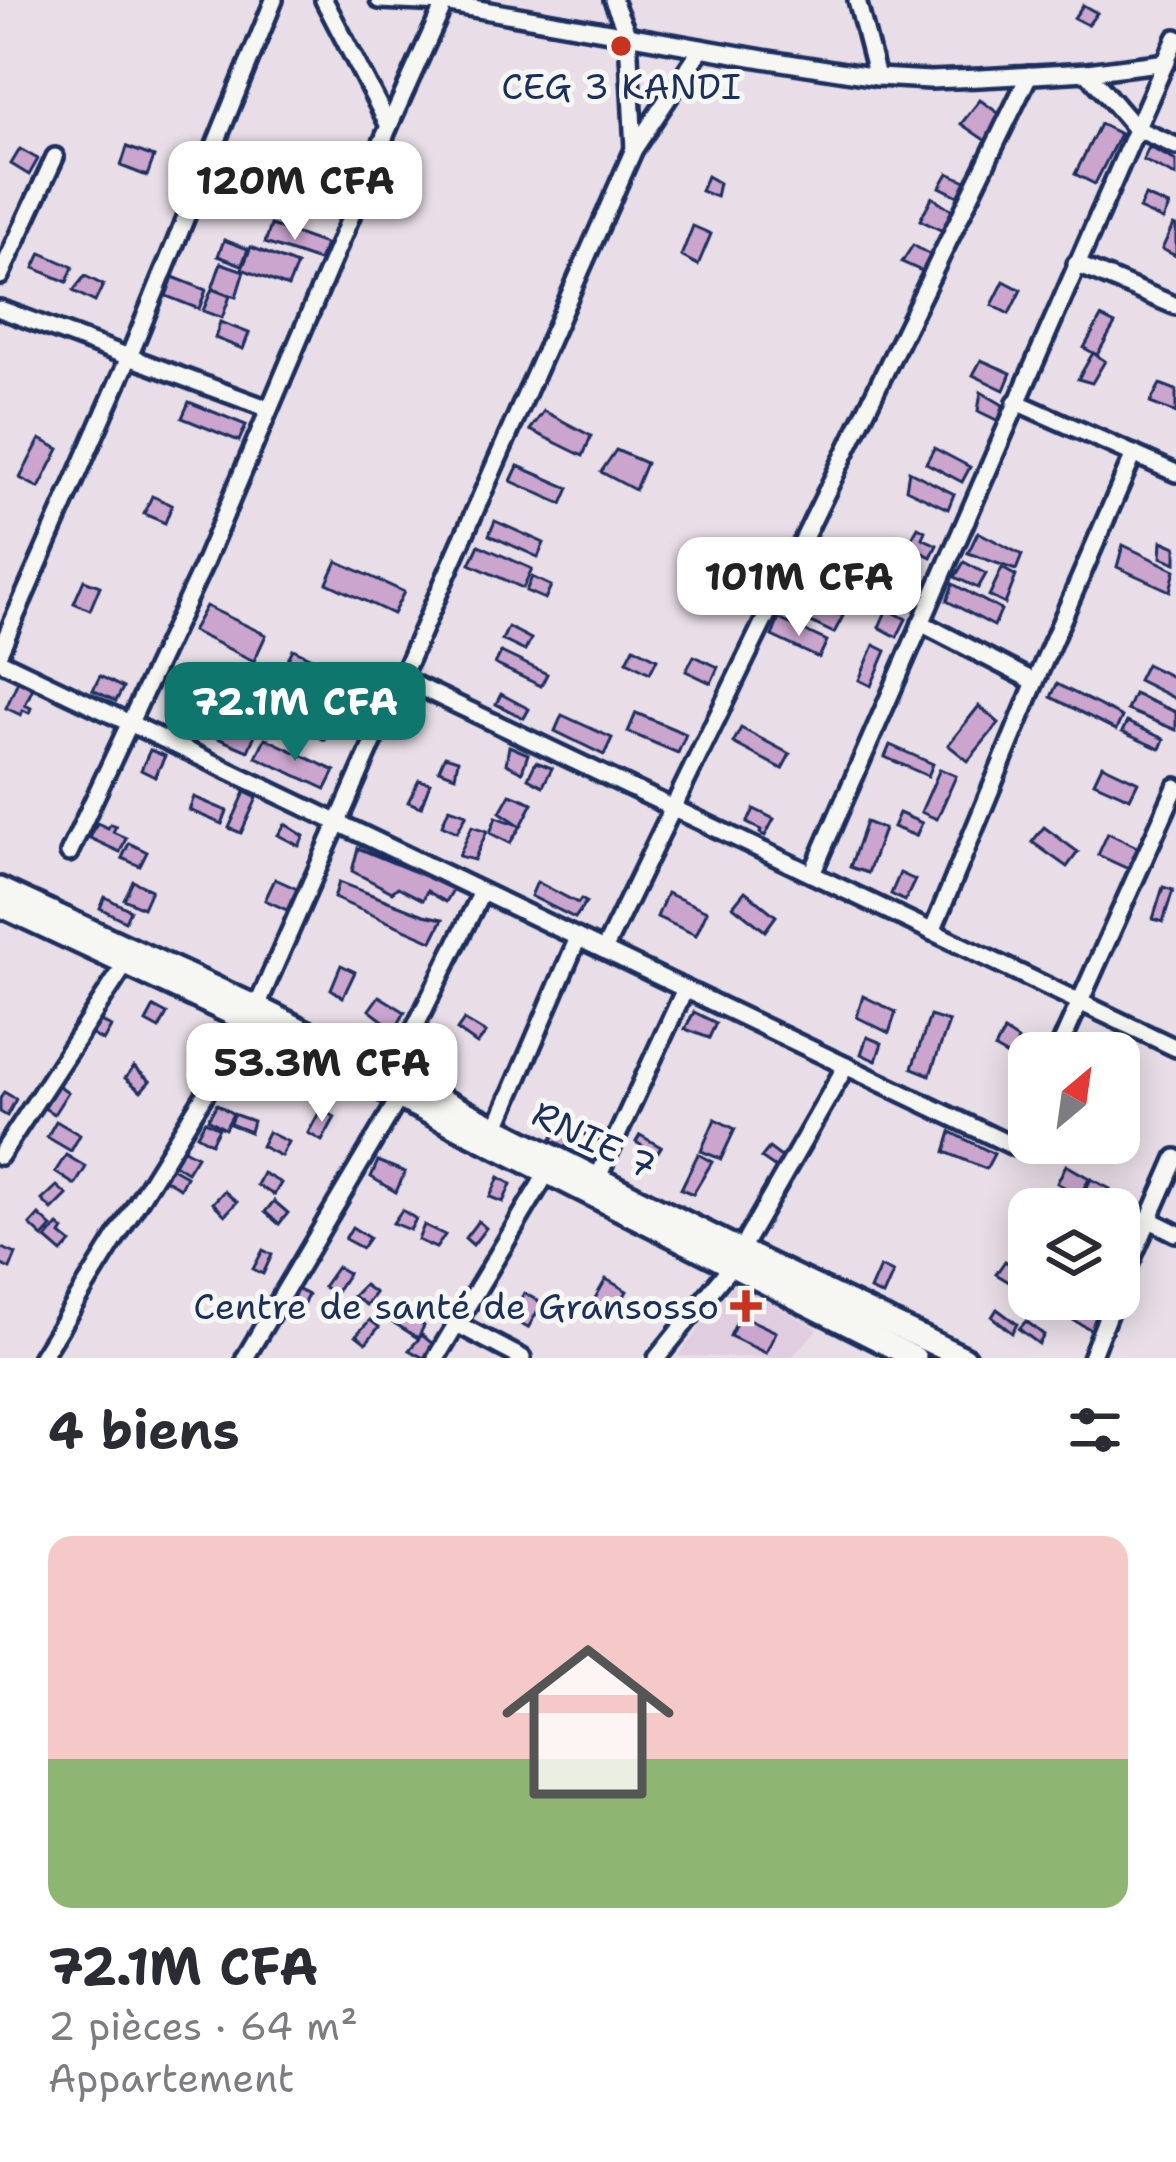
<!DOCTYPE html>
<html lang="fr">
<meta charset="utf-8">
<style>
:root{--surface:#fff;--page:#f2f2f3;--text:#2b2b33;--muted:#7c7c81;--accent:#0f766e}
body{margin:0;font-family:"Shantell Sans",sans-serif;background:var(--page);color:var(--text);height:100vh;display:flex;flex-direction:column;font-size:45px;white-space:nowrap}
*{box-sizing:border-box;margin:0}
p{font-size:39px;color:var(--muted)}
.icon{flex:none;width:66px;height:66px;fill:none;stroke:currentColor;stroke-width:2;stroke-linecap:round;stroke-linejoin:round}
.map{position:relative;height:1358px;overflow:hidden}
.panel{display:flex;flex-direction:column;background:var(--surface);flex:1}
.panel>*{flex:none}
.needle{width:78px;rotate:29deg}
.tools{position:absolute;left:1008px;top:1032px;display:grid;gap:24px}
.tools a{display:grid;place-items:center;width:132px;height:132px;border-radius:24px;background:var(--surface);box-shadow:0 6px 30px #0003;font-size:60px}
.price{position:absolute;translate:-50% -102px;padding:0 27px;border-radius:24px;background:#fff;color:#222;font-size:39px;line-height:78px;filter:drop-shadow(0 3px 6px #0008)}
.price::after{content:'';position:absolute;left:50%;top:72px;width:36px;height:27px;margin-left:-18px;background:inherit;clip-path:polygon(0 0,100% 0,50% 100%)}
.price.on{background:var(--accent);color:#fff}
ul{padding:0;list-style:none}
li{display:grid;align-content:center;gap:24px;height:636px;padding:0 48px}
li span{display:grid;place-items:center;height:372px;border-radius:24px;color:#555}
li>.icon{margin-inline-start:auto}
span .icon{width:216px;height:216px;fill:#fffc;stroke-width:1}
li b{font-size:51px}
h2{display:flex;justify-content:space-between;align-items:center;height:144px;padding:0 48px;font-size:51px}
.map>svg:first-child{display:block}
.built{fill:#e0cde0}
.building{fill:#cba5ce;stroke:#1b2f5e;stroke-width:3}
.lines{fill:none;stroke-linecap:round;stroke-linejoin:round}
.minor-casing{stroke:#1b2f5e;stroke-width:24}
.major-casing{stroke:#1b2f5e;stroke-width:30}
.minor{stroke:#f6f6f2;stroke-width:15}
.major{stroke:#f6f6f2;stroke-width:21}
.poi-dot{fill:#c8321e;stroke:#f6f6f2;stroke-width:4.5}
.labels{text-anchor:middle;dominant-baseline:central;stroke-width:10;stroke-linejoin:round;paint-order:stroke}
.poi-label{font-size:36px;fill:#1b2f5e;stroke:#f6f6f2}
.street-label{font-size:36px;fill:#1b2f5e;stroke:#f6f6f2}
</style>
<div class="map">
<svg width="1176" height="1358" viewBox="0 0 1176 1358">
<rect width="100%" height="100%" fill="#e9dee7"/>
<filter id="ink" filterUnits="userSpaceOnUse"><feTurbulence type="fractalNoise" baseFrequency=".00833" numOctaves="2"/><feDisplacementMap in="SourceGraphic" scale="24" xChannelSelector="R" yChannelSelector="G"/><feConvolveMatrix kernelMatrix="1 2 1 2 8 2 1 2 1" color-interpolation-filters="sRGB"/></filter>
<g filter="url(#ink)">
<!-- built -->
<polygon class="built" points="734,1283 818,1329 791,1358 678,1356"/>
<!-- building -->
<g class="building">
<polygon points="1083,5 1097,13 1088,25 1074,18"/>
<polygon points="980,100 1004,117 986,141 961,124"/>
<polygon points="1100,124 1120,134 1095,184 1075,174"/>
<polygon points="127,147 154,157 147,176 121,166"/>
<polygon points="1149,147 1176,161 1176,176 1143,160"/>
<polygon points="20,149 38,159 29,175 11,164"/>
<polygon points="282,171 309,181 303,196 276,187"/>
<polygon points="948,173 970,183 964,199 940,187"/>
<polygon points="707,176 719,183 716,197 701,191"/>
<polygon points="1145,196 1169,206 1163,220 1139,209"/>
<polygon points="932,197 955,212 945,232 920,220"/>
<polygon points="271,225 325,244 319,261 265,243"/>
<polygon points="1173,225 1176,226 1176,256 1162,249"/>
<polygon points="693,226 711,234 698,265 681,256"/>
<polygon points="224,240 248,249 242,265 218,256"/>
<polygon points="913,245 932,256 924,272 902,262"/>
<polygon points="251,247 297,265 288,287 242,269"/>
<polygon points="41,253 73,267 67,282 34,268"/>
<polygon points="221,263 244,271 236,297 212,289"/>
<polygon points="85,276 103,285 95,302 73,291"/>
<polygon points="173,277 206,290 199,309 166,296"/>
<polygon points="1004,281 1021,290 1009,314 992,305"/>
<polygon points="212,289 230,296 222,318 203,311"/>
<polygon points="1101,317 1115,324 1097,355 1084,348"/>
<polygon points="220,322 249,333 243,349 215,338"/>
<polygon points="1093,353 1105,361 1092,383 1078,379"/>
<polygon points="981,360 1011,373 1004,390 973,375"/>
<polygon points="1160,384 1176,390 1176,413 1150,403"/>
<polygon points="981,392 1003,405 999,421 978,411"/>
<polygon points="189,402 246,425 239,441 182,418"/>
<polygon points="544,411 591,436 583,456 530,430"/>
<polygon points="40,439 59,449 39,488 20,478"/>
<polygon points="934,448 970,467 962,482 926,463"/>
<polygon points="616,450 646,463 635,490 601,472"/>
<polygon points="518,466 569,488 562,504 511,481"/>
<polygon points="909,471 954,494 948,509 906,489"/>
<polygon points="152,496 172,505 165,523 144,514"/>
<polygon points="495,521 544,543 538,557 489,535"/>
<polygon points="918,527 925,531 922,538 937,545 931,557 908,545"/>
<polygon points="978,532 1022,555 1016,570 968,553"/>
<polygon points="1162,541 1176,547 1176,563 1161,557"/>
<polygon points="479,545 532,569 523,588 470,564"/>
<polygon points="1123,545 1175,570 1170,591 1117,567"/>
<polygon points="834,550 868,567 862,584 829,567"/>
<polygon points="337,561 404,592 393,614 327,583"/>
<polygon points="964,562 986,574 978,588 955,577"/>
<polygon points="1002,568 1016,576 1005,604 989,596"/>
<polygon points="532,577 551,586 545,599 526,591"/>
<polygon points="84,580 100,586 90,610 74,603"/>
<polygon points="953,584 1001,610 994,626 947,601"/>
<polygon points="800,596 843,616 834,633 792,613"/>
<polygon points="206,606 266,635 254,661 192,631"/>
<polygon points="887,609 906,619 897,637 879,627"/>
<polygon points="779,619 827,641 819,658 772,636"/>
<polygon points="508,627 531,639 525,651 502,640"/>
<polygon points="874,645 886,651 871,686 859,680"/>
<polygon points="634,647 657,659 650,673 627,661"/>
<polygon points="293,649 369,686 358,709 282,671"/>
<polygon points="501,652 547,674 541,686 495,664"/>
<polygon points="694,656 718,667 711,683 686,671"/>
<polygon points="1146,664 1176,679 1176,699 1138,680"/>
<polygon points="238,675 254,684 244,703 228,696"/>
<polygon points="100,676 123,688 116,701 93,690"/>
<polygon points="18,681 33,688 25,705 31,708 29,713 23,710 21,715 6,708"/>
<polygon points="1057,684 1122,717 1116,730 1051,697"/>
<polygon points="271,689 334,719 325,740 262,710"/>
<polygon points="501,694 529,709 524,718 496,704"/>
<polygon points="1134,694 1176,712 1176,730 1127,710"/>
<polygon points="180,697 208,712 200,729 171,715"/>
<polygon points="979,706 999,723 968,761 948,745"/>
<polygon points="636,713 686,734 678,753 628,732"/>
<polygon points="562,715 612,738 604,755 555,731"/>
<polygon points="223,717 256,732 248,751 215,737"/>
<polygon points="1127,722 1164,739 1160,749 1122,732"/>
<polygon points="741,728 790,754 782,769 733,743"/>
<polygon points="265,738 335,771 326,789 256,757"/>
<polygon points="890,745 933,764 928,776 885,757"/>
<polygon points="509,746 528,754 522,772 506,764"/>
<polygon points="150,750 165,756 155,777 141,770"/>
<polygon points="445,756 458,760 455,776 439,770"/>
<polygon points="536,762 552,768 543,786 528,778"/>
<polygon points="1102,765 1138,782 1130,798 1094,782"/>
<polygon points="940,769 956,776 937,819 921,812"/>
<polygon points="419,780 430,783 421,807 408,802"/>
<polygon points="245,792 257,798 241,833 229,828"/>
<polygon points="510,794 533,803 521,826 500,812"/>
<polygon points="194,797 227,811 222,824 189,810"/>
<polygon points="449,808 467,814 457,832 442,825"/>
<polygon points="754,809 774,819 765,836 760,833 761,830 747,823"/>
<polygon points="899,813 922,823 916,836 893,827"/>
<polygon points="496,817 521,826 510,843 490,833"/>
<polygon points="866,822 884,829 868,873 850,867"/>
<polygon points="97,823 108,828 110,824 116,826 113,832 126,838 120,852 90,838"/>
<polygon points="285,824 304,836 299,846 278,835"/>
<polygon points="472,826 487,831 474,860 459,856"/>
<polygon points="1044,827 1078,852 1067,867 1032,842"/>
<polygon points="1108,833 1143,850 1133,871 1098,855"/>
<polygon points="129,843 147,852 140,866 122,858"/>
<polygon points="358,848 454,888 446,902 427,891 423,900 398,887 392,892 352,871"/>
<polygon points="900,873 915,880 905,901 891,894"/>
<polygon points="275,879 297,889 287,910 265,900"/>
<polygon points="133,881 151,890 143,908 124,899"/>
<polygon points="339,882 424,915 443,919 432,941 334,898"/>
<polygon points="537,882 578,903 581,899 586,902 575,918 531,896"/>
<polygon points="1163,887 1173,890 1163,922 1153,919"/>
<polygon points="745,891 776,916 765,931 733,906"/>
<polygon points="667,893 707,911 696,935 657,917"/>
<polygon points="105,897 130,910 125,921 100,908"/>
<polygon points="341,965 355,972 343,997 331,989"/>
<polygon points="379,996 405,1012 395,1030 369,1010"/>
<polygon points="863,996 896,1012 889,1033 857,1017"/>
<polygon points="154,1007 167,1014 159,1029 146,1022"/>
<polygon points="694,1012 716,1023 709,1038 685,1029"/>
<polygon points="930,1016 949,1022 930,1075 912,1068"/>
<polygon points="99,1020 111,1027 103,1041 91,1034"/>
<polygon points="464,1020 486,1033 477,1044 457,1030"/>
<polygon points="1004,1031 1018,1040 1011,1058 995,1049"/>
<polygon points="867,1037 882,1043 876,1061 861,1054"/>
<polygon points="134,1067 150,1081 141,1091 125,1078"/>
<polygon points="1119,1069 1135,1077 1124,1099 1119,1096"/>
<polygon points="305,1079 321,1090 315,1100 298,1089"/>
<polygon points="58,1085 68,1092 54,1114 44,1108"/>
<polygon points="4,1092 16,1099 7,1116 0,1112 0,1099"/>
<polygon points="217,1104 233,1114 225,1129 208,1119"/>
<polygon points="321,1109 335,1117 322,1141 308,1133"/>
<polygon points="233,1114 253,1121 250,1132 230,1124"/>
<polygon points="715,1119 735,1129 721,1159 701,1151"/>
<polygon points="56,1121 80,1135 71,1151 47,1137"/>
<polygon points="205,1121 219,1128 211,1143 197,1135"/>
<polygon points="588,1123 609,1134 605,1144 583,1134"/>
<polygon points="557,1128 575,1138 570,1149 552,1140"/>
<polygon points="268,1132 288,1142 281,1156 261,1146"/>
<polygon points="951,1132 994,1154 986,1169 945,1152"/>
<polygon points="640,1135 661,1147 656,1155 636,1142"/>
<polygon points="182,1148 197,1156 187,1172 174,1164"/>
<polygon points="769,1148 784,1159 777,1169 761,1158"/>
<polygon points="698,1154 712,1162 693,1194 681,1189"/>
<polygon points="66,1155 86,1167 75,1185 55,1172"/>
<polygon points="378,1161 405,1172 396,1192 371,1177"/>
<polygon points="1066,1165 1089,1178 1080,1196 1057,1183"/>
<polygon points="170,1167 186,1176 180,1188 164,1179"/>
<polygon points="263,1173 281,1183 274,1195 257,1185"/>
<polygon points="499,1177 511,1184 503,1202 490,1197"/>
<polygon points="1091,1179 1110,1189 1101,1207 1082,1196"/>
<polygon points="57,1186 67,1195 52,1210 42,1200"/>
<polygon points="224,1191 237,1202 225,1215 213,1203"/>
<polygon points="274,1201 288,1213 279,1224 265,1212"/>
<polygon points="1121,1202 1139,1213 1134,1224 1119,1215 1117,1209"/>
<polygon points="402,1210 416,1219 410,1230 393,1223"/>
<polygon points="39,1215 52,1227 43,1237 30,1225"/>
<polygon points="478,1221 486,1228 473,1245 465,1238"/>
<polygon points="58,1225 64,1230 61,1235 71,1243 62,1253 46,1239"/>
<polygon points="424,1225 445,1235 436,1248 418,1240"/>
<polygon points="352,1227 369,1238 362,1248 345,1239"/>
<polygon points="0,1247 16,1254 10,1269 0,1264"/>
<polygon points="263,1250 272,1255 263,1274 253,1269"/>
<polygon points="1005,1261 1027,1276 1019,1288 996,1274"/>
<polygon points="337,1267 348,1273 335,1293 323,1287"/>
<polygon points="880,1267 893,1273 883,1296 870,1290"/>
<polygon points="606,1279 627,1291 611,1320 590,1307"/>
<polygon points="364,1285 375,1293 366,1305 353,1296"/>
<polygon points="296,1289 308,1295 298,1315 285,1308"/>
<polygon points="524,1293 542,1303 528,1328 510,1318"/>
<polygon points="1080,1305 1099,1316 1092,1330 1071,1319"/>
<polygon points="401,1307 424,1326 418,1338 391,1321"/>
<polygon points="997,1309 1017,1324 1012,1333 992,1317"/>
<polygon points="740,1315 776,1332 766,1353 730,1336"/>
<polygon points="370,1320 379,1327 366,1343 356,1335"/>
<polygon points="1026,1321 1044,1335 1039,1344 1019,1329"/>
<polygon points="422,1335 434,1345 424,1358 409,1350"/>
</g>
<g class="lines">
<defs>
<g id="minor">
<polyline points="324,0 389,126"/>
<polyline points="379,0 444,3 763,59 877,77 930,80 980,78 1087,72 1167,62"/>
<polyline points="613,0 628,36 634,149"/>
<polyline points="857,0 877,77"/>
<polyline points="1087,72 1135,128 1176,146"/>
<polyline points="1076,264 1176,306"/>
<polyline points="0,276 55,157"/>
<polyline points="0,309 269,409"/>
<polyline points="1016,402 1176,473"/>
<polyline points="921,623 1035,682"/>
<polyline points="0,651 129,357 274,0"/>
<polyline points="0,661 1015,1147 1029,1115"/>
<polyline points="401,678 1176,1048"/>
<polyline points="69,853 203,566 389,126 446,0"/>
<polyline points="812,874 1176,38"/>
<polyline points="932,932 1035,682 1134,454"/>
<polyline points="605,948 1029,75"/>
<polyline points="1057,1053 1176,787"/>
<polyline points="392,1074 482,892"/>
<polyline points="496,1129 578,938"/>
<polyline points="0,1156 125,965"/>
<polyline points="598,1177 685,989"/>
<polyline points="1148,1219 1176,1233"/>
<polyline points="1119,1288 1176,1158"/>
<polyline points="457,1324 522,1358"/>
<polyline points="41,1358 250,1022 634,149 701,49"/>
<polyline points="245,1358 399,1098"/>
<polyline points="436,1358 547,1173"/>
<polyline points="657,1358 732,1265 846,1066"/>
<polyline points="1091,1358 1114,1299"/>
</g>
<g id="major">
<polyline points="0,889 256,1007 741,1251 964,1358"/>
<polyline points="0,905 250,1022 915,1358"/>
</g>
</defs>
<!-- minor casing -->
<use href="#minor" class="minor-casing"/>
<!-- major casing -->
<use href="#major" class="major-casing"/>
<!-- minor -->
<use href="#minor" class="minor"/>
<!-- major -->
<use href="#major" class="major"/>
</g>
</g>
<!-- markers -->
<g class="poi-dot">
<circle cx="621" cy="46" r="12"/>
<path d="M740 1288h12v12h12v12h-12v12h-12v-12h-12v-12h12z"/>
</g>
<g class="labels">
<!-- poi labels -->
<g class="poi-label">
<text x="621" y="86">CEG 3 KANDI</text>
<text x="719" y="1306" text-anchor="end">Centre de santé de Gransosso</text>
</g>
<!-- street labels -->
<g class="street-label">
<text transform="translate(594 1140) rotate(26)">RNIE 7</text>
</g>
</g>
</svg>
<div class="tools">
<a><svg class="needle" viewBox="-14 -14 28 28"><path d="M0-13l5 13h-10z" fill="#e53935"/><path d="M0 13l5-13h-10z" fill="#7c7c81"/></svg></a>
<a><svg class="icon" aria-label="layers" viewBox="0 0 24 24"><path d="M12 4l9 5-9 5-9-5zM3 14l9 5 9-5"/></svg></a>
</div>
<b class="price" style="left:295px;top:243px">120M CFA</b>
<b class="price" style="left:799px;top:639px">101M CFA</b>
<b class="price on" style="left:295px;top:764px">72.1M CFA</b>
<b class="price" style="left:322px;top:1125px">53.3M CFA</b>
</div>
<section class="panel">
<h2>4 biens<svg class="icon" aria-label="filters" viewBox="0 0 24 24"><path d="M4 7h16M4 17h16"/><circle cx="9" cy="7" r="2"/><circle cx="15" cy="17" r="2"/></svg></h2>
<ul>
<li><span style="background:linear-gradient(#f6c9c9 60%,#8fb573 0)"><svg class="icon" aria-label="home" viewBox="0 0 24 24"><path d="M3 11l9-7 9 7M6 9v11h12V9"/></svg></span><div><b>72.1M CFA</b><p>2 pièces · 64 m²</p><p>Appartement</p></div></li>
</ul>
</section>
